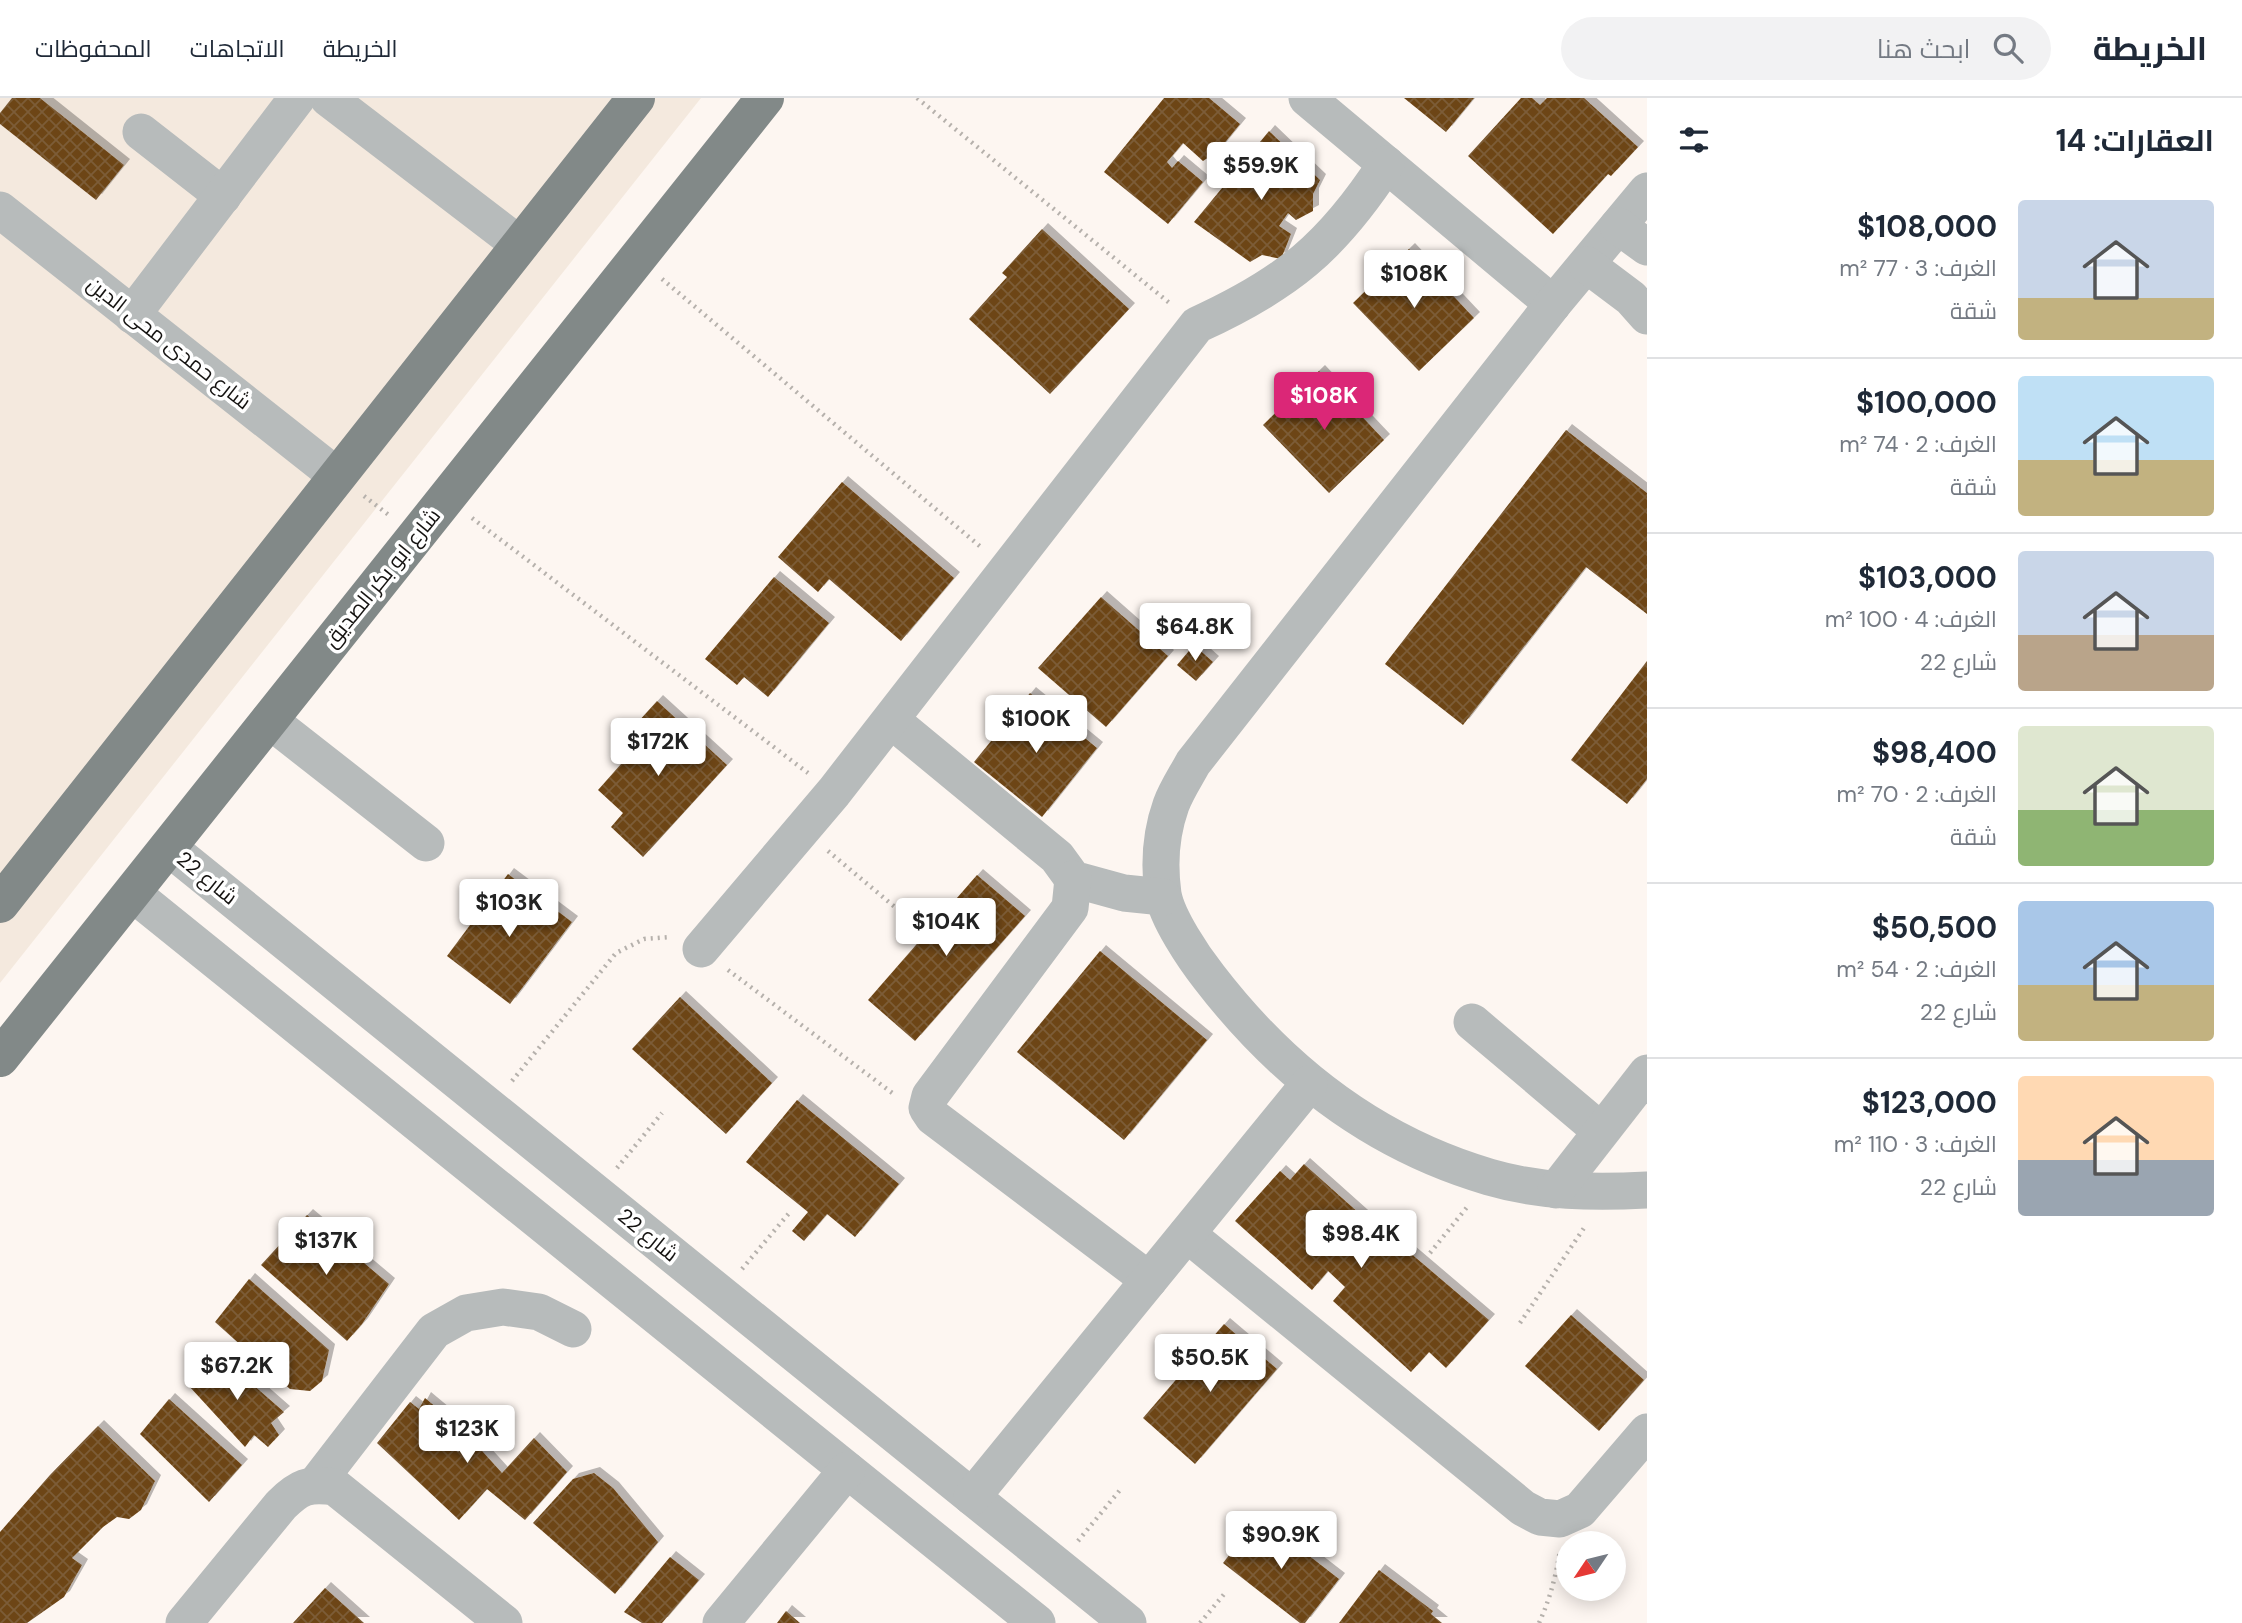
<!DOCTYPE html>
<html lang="ar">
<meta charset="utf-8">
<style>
:root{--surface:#fff;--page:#f2f2f3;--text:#1f2937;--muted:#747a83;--line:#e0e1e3;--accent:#db2777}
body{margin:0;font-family:"DM Sans",Cairo,sans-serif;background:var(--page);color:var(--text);direction:rtl;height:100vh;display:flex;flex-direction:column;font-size:26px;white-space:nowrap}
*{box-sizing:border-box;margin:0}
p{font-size:23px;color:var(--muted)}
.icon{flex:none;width:38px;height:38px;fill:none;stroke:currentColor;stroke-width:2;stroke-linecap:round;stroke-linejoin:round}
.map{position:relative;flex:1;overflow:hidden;direction:ltr}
.side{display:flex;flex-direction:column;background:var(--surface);width:595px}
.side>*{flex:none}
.needle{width:46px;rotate:235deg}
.controls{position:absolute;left:1556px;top:1433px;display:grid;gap:14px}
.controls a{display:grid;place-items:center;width:70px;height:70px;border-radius:50%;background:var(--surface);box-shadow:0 4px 18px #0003;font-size:35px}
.price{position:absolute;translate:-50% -60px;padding:0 16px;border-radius:7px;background:#fff;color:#222;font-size:23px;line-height:46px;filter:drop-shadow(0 2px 4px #0008)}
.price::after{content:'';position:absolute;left:50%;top:42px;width:21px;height:16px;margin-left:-10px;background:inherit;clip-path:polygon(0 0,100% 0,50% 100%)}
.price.current{background:var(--accent);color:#fff}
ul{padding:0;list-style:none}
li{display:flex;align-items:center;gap:21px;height:175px;padding:0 28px}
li+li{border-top:2px solid var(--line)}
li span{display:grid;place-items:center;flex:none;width:196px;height:140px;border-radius:7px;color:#555}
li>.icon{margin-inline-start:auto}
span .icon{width:84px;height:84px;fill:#fffc;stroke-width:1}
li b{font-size:30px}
h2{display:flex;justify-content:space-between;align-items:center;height:84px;padding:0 28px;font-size:30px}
header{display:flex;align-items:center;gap:42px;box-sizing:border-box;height:98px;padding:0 35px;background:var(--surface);border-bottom:2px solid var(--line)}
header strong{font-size:33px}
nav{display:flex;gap:38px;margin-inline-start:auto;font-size:24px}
.search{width:490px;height:63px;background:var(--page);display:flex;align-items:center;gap:18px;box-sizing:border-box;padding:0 24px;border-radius:38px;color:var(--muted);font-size:26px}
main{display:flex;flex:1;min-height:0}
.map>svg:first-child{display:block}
.built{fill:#f4e9de}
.building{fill:url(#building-cross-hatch);filter:url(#shadow)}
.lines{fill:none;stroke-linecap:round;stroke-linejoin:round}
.path{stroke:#b6b1ac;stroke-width:4.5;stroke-dasharray:2 5;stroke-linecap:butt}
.minor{stroke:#b7bbbb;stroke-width:37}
.major{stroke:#828988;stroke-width:38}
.labels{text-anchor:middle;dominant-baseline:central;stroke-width:7;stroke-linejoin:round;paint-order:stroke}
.street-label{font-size:21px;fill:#151311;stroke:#fff}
</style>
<header>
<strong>الخريطة</strong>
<div class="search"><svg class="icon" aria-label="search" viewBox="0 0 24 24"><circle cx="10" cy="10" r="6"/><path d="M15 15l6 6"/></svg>ابحث هنا</div>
<nav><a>الخريطة</a><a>الاتجاهات</a><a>المحفوظات</a></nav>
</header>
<main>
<section class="side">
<h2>العقارات: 14<svg class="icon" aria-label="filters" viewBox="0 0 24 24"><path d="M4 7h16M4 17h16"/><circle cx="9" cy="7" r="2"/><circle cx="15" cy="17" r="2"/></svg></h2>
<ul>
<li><span style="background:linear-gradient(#c9d6e8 70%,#c2b280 0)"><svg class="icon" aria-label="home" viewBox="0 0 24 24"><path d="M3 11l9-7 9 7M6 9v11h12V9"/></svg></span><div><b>$108,000</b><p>الغرف: 3 · 77 m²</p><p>شقة</p></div></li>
<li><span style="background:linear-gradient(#bfe0f5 60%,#c2b280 0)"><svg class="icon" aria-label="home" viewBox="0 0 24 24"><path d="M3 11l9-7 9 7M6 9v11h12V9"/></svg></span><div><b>$100,000</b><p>الغرف: 2 · 74 m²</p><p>شقة</p></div></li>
<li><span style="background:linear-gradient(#c9d6e8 60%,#b9a48a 0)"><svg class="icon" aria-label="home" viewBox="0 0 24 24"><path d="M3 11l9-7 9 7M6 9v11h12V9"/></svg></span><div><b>$103,000</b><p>الغرف: 4 · 100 m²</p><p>شارع 22</p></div></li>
<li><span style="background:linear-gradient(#dfe7d0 60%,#8fb573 0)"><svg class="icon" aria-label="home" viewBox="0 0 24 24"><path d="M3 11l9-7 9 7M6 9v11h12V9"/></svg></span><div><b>$98,400</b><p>الغرف: 2 · 70 m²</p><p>شقة</p></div></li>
<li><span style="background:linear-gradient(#a9c7e8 60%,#c2b280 0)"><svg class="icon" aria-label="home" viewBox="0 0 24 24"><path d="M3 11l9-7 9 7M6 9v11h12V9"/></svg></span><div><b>$50,500</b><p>الغرف: 2 · 54 m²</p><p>شارع 22</p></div></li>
<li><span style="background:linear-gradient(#ffd9b3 60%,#9aa5b1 0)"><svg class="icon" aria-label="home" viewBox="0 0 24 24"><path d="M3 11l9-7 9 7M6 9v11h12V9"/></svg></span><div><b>$123,000</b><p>الغرف: 3 · 110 m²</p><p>شارع 22</p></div></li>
</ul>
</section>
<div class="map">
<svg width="1647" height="1525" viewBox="0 0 1647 1525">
<defs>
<pattern id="building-cross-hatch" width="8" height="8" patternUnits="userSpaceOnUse" patternTransform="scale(1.75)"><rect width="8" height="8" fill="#6d4517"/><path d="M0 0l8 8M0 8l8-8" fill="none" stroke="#7c5c37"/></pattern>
<filter id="shadow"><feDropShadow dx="6" dy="-6" stdDeviation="0" flood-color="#0004"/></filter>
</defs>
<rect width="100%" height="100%" fill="#fdf6f1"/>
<!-- built -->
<polygon class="built" points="0,0 701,0 0,885"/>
<!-- building -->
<g class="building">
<polygon points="12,0 40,0 124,67 96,102 0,26 0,15"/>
<polygon points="1164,0 1209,0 1240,26 1218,53 1203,63 1183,45 1167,64 1172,70 1178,63 1203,84 1168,126 1104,74"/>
<polygon points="1404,0 1474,0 1446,34"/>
<polygon points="1521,0 1532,0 1540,7 1547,0 1584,0 1638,49 1611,78 1608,76 1553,136 1468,58"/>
<polygon points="1269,33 1320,82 1313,96 1313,113 1296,122 1288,115 1279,128 1291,136 1281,161 1262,157 1250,164 1194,124"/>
<polygon points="1042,131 1129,211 1050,296 969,221 1007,179 1002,175"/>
<polygon points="1409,151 1474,220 1419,273 1353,205"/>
<polygon points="1319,273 1384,342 1329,395 1263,327"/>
<polygon points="1566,332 1647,395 1647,516 1586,469 1463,627 1385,566"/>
<polygon points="842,384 954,480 901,543 829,481 818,494 778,459"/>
<polygon points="774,479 829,525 768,599 744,579 737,587 705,561"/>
<polygon points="1101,499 1168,558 1106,629 1038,570"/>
<polygon points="1194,547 1213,564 1196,583 1177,567"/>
<polygon points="1647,563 1647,681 1627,706 1571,662"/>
<polygon points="1030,595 1097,650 1042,719 974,664"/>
<polygon points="657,603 727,667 643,759 611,729 623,715 598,692 629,657 617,647"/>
<polygon points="508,776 572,824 510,906 447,858"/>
<polygon points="977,777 1025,818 915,943 868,902"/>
<polygon points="1100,853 1207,942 1124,1042 1017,954"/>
<polygon points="680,899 772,985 726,1036 632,951"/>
<polygon points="797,1002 899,1086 855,1139 827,1116 804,1143 792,1133 808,1114 746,1064"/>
<polygon points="1304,1066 1399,1151 1402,1148 1489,1222 1446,1270 1429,1254 1411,1274 1333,1203 1345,1189 1328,1173 1312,1192 1235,1123 1280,1073 1290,1082"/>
<polygon points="307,1117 389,1186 362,1226 347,1243 261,1167"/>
<polygon points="249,1181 329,1252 322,1283 310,1293 290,1291 215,1224"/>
<polygon points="1571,1217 1644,1282 1599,1333 1525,1268"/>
<polygon points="1224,1226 1277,1271 1195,1366 1143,1320"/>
<polygon points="217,1255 284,1314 271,1325 279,1337 268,1349 254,1337 245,1349 189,1288"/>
<polygon points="425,1300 449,1320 437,1333 458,1354 473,1343 502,1375 534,1340 567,1374 525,1422 487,1391 459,1422 377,1345 410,1304 419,1311"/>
<polygon points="169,1301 242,1367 209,1404 140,1336"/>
<polygon points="98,1328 155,1383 141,1412 129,1421 117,1419 103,1429 72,1460 82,1467 64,1499 27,1525 0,1525 0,1434 50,1377"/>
<polygon points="594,1375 613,1390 658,1444 615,1496 533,1425 573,1381"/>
<polygon points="1259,1419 1339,1481 1305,1525 1300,1525 1223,1465"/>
<polygon points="670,1459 699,1482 662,1525 642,1525 624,1514"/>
<polygon points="1379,1472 1433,1513 1431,1516 1442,1525 1339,1525"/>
<polygon points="325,1490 364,1525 293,1525"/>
<polygon points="786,1513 800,1525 777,1525"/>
</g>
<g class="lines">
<!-- path -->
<g class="path">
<polyline points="917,0 1172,207"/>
<polyline points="662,181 982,450"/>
<polyline points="364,398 390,418"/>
<polyline points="472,420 808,675"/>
<polyline points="828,753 902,815"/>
<polyline points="728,872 895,997"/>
<polyline points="512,983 616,855 644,841 670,839"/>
<polyline points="617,1070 662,1015"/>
<polyline points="1430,1155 1468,1108"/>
<polyline points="742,1171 790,1114"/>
<polyline points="1520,1225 1586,1127"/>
<polyline points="1078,1443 1120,1392"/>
<polyline points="1200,1525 1225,1495"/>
<path d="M 1539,1525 C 1550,1501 1556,1478 1560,1452"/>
</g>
<!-- minor -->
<g class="minor">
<polyline points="328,0 520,147"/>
<polyline points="1307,0 1553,206"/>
<polyline points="141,34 223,98"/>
<path d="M 1647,93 L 1553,206 L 1193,665 C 1186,678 1176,693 1171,707 C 1161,735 1159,767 1163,796 C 1167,820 1194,860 1209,879 C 1282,974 1373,1045 1489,1079 C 1540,1094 1594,1095 1647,1092"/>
<polyline points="0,112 337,378"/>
<polyline points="1618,128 1647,149"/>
<polyline points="1587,167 1631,200 1647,218"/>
<polyline points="132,217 297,0"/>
<polyline points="269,622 426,745"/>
<polyline points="891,622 1057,759 1073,781 1124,795 1163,799"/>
<polyline points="168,749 1128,1525"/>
<polyline points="1073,781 1070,810 930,998 927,1010 933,1019 1149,1182"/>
<polyline points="132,795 1037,1525"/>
<path d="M 701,851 L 834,694 L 1197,227 C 1287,186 1332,149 1386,66"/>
<polyline points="1472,924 1601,1033"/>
<polyline points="1556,1092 1647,975"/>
<polyline points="1187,1136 1523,1410 1540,1419 1560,1421 1580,1412 1647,1334"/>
<polyline points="316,1386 434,1233 466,1215 503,1209 539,1214 573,1231"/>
<polyline points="972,1399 1309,986"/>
<path d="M 184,1525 L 281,1407 C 299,1389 308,1385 335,1389 L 504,1525"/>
<polyline points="721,1525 847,1372"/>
</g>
<!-- major -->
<g class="major">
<polyline points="0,806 636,0"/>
<polyline points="0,960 765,0"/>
</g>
</g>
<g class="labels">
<!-- street labels -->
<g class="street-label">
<text transform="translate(169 245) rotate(38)">شارع حمدى محى الدين</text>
<text transform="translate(382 480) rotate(-51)">شارع ابو بكر الصديق</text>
<text transform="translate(207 780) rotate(39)">شارع 22</text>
<text transform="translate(648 1137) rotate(39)">شارع 22</text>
</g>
</g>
</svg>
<div class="controls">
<a><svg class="needle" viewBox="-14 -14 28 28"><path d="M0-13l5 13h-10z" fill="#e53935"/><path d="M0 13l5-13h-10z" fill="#747a83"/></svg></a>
</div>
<b class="price" style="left:1261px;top:104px">$59.9K</b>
<b class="price" style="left:1414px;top:212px">$108K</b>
<b class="price current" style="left:1324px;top:334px">$108K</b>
<b class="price" style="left:1195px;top:565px">$64.8K</b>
<b class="price" style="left:1036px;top:657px">$100K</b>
<b class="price" style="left:658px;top:680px">$172K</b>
<b class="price" style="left:509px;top:841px">$103K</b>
<b class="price" style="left:946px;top:860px">$104K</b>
<b class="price" style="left:1361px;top:1172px">$98.4K</b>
<b class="price" style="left:326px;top:1179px">$137K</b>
<b class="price" style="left:1210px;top:1296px">$50.5K</b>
<b class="price" style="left:237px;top:1304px">$67.2K</b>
<b class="price" style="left:467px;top:1367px">$123K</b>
<b class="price" style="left:1281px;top:1473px">$90.9K</b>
</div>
</main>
